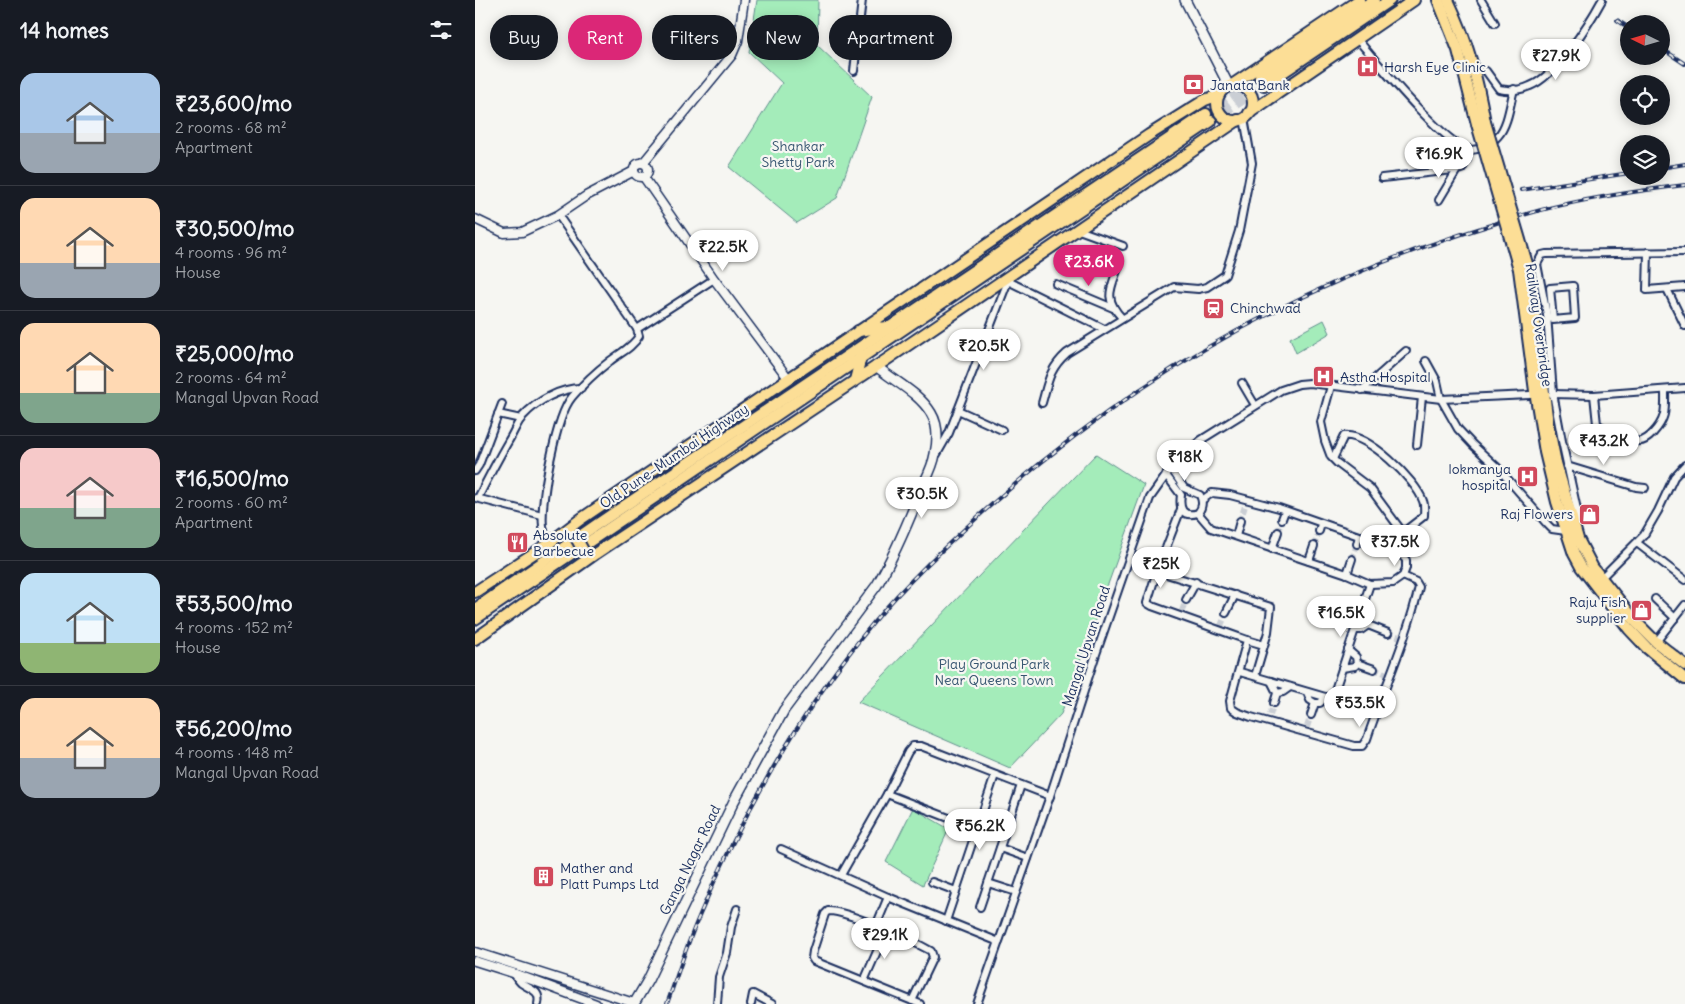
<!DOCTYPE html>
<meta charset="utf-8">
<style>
:root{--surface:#171b24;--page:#242831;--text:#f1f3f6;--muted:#9ea1a6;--line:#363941;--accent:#db2777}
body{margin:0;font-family:Delius,sans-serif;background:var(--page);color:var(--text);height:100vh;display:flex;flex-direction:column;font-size:19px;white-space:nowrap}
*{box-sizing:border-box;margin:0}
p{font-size:16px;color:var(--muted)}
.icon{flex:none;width:28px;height:28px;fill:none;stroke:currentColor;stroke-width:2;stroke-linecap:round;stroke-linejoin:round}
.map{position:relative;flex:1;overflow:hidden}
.side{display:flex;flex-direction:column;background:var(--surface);width:475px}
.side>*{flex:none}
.top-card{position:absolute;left:15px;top:15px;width:475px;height:45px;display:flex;gap:10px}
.needle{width:32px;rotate:275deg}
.tools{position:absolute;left:1145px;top:15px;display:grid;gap:10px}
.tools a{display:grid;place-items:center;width:50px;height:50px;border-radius:50%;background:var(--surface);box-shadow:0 2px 12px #0003;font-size:25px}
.price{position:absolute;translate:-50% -42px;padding:0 11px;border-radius:18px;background:#fff;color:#222;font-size:16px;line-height:32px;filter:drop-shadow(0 1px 2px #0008)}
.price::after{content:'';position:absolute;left:50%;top:30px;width:15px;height:11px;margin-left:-8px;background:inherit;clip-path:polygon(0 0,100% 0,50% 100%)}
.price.on{background:var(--accent);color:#fff}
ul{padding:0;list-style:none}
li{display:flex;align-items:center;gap:15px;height:125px;padding:0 20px}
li+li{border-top:1px solid var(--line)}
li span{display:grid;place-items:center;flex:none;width:140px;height:100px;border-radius:15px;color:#555}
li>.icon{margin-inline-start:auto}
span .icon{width:60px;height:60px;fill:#fffc;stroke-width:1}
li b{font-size:21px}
h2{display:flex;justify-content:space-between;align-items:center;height:60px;padding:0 20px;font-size:21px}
.tag{padding:0 18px;border-radius:22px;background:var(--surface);box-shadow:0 2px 12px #0003;font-size:18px;line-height:45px}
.tag.on{background:var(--accent);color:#fff}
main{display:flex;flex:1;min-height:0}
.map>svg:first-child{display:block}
.green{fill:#a4ecba;stroke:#608e8c}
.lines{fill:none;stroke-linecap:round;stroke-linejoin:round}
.minor-tunnel{stroke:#caced4;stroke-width:6;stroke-dasharray:6 3;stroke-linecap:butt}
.trunk-tunnel{stroke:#caced4;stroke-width:10;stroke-dasharray:10 5;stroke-linecap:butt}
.minor-casing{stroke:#1b2f5e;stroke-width:10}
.tertiary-casing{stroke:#1b2f5e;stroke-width:11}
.secondary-casing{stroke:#1b2f5e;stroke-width:12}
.primary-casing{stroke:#1b2f5e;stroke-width:14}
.trunk-casing{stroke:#1b2f5e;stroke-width:14}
.minor{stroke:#f6f6f2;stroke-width:6}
.tertiary{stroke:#f6f6f2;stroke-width:8}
.secondary{stroke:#f6f6f2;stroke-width:9}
.primary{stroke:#fcde96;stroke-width:10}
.trunk{stroke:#fcde96;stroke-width:10}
.rail-casing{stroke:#1b2f5e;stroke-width:4}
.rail{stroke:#f6f6f2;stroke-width:2;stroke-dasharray:5.5;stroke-linecap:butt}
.primary-bridge-casing{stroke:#1b2f5e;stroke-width:14;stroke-linecap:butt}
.primary-bridge{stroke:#fcde96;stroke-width:10}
.labels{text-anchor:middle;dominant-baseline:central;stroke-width:4.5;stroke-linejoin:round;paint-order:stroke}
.poi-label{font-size:14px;fill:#1b2f5e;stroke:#f6f6f2;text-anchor:start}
.park-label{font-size:14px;fill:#365570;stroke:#f6f6f2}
.street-label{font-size:14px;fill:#1b2f5e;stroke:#f6f6f2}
</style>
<main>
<section class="side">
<h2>14 homes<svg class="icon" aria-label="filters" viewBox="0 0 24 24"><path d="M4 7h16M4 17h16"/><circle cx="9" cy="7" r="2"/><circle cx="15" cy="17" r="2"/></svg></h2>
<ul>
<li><span style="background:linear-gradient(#a9c7e8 60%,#9aa5b1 0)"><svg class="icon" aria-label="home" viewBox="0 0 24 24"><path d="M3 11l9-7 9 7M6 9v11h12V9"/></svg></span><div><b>₹23,600/mo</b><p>2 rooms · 68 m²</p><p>Apartment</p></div></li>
<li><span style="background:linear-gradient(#ffd9b3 65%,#9aa5b1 0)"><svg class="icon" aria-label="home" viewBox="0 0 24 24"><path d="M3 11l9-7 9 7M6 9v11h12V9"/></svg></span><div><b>₹30,500/mo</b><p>4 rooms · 96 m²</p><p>House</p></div></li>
<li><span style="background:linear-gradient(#ffd9b3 70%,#7fa58c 0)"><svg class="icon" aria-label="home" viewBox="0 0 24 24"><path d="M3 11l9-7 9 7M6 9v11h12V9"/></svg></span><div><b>₹25,000/mo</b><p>2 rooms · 64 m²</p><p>Mangal Upvan Road</p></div></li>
<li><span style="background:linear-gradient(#f6c9c9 60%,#7fa58c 0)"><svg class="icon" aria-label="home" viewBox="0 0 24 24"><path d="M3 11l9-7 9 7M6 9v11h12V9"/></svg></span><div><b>₹16,500/mo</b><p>2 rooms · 60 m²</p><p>Apartment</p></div></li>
<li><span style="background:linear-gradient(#bfe0f5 70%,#8fb573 0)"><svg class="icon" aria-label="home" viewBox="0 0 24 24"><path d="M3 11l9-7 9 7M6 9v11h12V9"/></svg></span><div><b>₹53,500/mo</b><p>4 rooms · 152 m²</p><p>House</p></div></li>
<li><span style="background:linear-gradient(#ffd9b3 60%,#9aa5b1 0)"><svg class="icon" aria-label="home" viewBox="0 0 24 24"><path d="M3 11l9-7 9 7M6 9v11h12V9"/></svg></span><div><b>₹56,200/mo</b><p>4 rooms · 148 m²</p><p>Mangal Upvan Road</p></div></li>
</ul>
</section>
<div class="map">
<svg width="1210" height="1004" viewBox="0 0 1210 1004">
<rect width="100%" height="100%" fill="#f6f6f2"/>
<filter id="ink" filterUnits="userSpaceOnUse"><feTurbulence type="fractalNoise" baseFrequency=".02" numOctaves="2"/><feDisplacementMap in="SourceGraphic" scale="10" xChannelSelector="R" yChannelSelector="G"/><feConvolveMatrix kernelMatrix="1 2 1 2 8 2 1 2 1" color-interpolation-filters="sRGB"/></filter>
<g filter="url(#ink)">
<!-- green -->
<g class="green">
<polygon points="282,0 343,0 342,45 397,97 362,198 322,223 254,167 307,83 274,52"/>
<polygon points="849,320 855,333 821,353 815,338"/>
<polygon points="621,454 669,485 586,714 535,768 383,702"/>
<polygon points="438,808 474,829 448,885 411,862"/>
</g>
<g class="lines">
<!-- minor-tunnel -->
<g class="minor-tunnel">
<polyline points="765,521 770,506"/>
<polyline points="803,532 807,519"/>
<polyline points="839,546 844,531"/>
<polyline points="877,559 882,544"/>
<polyline points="707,611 711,600"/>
<polyline points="746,626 751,613"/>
<polyline points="913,633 925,637"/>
<polyline points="899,669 912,674"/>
<polyline points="795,715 799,703"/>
<polyline points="832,727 836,715"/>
</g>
<!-- trunk-tunnel -->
<g class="trunk-tunnel">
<polyline points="731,114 785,77"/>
<polyline points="736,121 789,85"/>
</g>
<defs>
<g id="minor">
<polyline points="1006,0 1020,23"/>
<path d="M 882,39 C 902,62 968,143 993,149 C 1003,152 1016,144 1023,136 C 1033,125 1035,104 1039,89"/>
<polyline points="379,71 387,0"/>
<path d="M 1011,71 L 1024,89 C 1034,91 1046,90 1055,86 C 1081,76 1114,24 1127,0"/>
<polyline points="907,178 987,169 992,159 993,149"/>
<polyline points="964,200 982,170"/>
<polyline points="83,215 162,329"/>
<polyline points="601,229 648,246"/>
<polyline points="1173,252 1172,290 1210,287"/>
<path d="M 643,268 C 635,290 629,299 647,318"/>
<polyline points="533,281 629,329"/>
<polyline points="581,284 638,308"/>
<polygon points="1098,286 1100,318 1078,320 1075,288"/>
<polyline points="1192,289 1210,326"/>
<polyline points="951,361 962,381 966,399 983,429 998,445 1023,468 1072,524 1077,529 1091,531"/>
<polyline points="767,383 780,405"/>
<path d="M 856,386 L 846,422 L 850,441 L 856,457 L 862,463 L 895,488 L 926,530 L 931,530 L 949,516 C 949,511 950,505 948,501 C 941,480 892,433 869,436 L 858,459"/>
<polyline points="887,390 931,351"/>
<polyline points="1077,394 1119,395 1210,388"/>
<path d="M 1119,395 L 1122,424 C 1129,429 1138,432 1147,436 C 1161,442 1167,445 1178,433 C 1192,418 1190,409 1190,390"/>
<path d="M 567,403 C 573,382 574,369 592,353 L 699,287 L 723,289 L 732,287 L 750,275 L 764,231 L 777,163 L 769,118"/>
<polyline points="483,410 527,430"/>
<polyline points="23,414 46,419"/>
<polyline points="942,445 947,397"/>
<polyline points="462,454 474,433 533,281 533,277"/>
<polyline points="1092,466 1161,487 1170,488"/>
<polyline points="0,471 4,465 27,404"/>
<path d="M 691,475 L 706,495 C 704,508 707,518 723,513 C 728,507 728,502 725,495 L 709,488 L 696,468"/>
<polyline points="1,498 67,515"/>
<path d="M 3,498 C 13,478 23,459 34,440 C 39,432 42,423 48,416 C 62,401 85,388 106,388"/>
<path d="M 706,509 L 682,571 L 672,603 L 677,606 L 772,640 L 755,701 L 756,708 L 762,712 L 776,717 L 879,746 L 887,746 L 892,739 C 909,688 932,639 944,587 L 941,582 L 928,576"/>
<polyline points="723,513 736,528 872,574 895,584 918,583 928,576 931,568 931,560 921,549 804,508 755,495 737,493 727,500"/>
<polyline points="807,519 810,511"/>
<polyline points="1100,525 1103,514 1087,441 1078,393 1072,315 1062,264 1067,255 1071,254 1210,252"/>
<polyline points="844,531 846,524"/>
<polyline points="761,536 765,521"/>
<polyline points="1162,543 1210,580"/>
<path d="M 73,544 C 71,538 69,532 68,526 C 65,501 81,416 97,397 C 108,384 122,371 135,361 C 145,353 158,347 164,336 L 162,329 L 239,279"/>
<polyline points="882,544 884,536"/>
<polyline points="797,549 803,532"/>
<polyline points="834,561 839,546"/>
<polyline points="682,571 796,607 793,632 780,676"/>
<polyline points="872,574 877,559"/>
<polyline points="1126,578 1169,535 1183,511 1199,477 1210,465"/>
<polyline points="1180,599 1200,618"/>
<polyline points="711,600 721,582"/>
<polyline points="751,613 760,595"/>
<polyline points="893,625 913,633"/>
<polyline points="880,630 886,630 893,625 894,620 886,612"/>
<polyline points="772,640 789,645"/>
<polyline points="1181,642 1210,605"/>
<polyline points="882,663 899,669"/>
<polyline points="867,668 880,666 882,663 881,657 873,650"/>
<polyline points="765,672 857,699 900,714"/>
<polyline points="796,681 802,693 808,692 815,687"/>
<polyline points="832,692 835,700 840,703 845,703 851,697"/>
<polyline points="857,699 895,584"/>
<polyline points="799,703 802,693"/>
<polyline points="836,715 840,703"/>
<polyline points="412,794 502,829"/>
<polyline points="525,848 553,858"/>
<polyline points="306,849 413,897 524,942"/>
<polyline points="366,875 412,794 433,752 438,746 446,746 575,796"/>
<polyline points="457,882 481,891"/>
<polyline points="513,883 541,892"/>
<polyline points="505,907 546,785"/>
<polyline points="471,921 520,775"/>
<polyline points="401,926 413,897"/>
<path d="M 38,973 C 41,976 43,980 46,983 C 56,990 66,990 63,1004"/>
<polyline points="389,981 411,931"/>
<path d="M 437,1001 L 458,957 L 456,951 C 438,941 371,910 353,911 L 350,914 L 338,951 L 337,958 L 339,961 L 445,1004"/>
<polyline points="242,1004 244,977 252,953 256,927 262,909"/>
<polyline points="276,1004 278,994 297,1004"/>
<polyline points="502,1004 575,796 620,657 675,498 702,460 726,440 806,390 824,384 835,383 966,399 1055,395"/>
</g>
<g id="tertiary">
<polyline points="168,163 257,55 263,41 269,0"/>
<circle cx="166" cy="170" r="7"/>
<polyline points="168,176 239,279 313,378"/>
<polyline points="0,219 29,233 47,232 83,215 111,196 159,171"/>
<polyline points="0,952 159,1003"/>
<polyline points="0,961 38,973 121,1004"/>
</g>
<g id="secondary">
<polyline points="710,0 754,86"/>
<path d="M 159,1004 L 173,980 L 259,801 L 309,710 L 402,585 C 420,554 433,523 446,490 C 451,479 458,467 460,454 C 463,440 464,426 456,413 C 443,392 420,382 401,366"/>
</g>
<g id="primary">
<polyline points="963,0 983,50 1002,124"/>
<path d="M 973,0 C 993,42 1002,77 1010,122"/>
<polyline points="757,85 884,0"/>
<circle cx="760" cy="103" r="18"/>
<polyline points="774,113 939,0"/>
<polyline points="1053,267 1073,424 1081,463 1103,539 1118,568 1163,624 1181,642 1210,665"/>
<polyline points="1044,269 1060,391 1070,452 1082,502 1099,554 1106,567 1154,629 1172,648 1210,679"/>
<polyline points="0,592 73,544 106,519 674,135 730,100 744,95"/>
<polyline points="0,639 120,554 411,360 763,120"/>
</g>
<g id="trunk">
<polyline points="785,77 899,0"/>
<polyline points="789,85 915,0"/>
<polyline points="383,331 412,327"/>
<polyline points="380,380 386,357"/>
<polyline points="0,609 121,525 731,114"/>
<polyline points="0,619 736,121"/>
</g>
</defs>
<!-- minor casing -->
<use href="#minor" class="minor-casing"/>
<!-- tertiary casing -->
<use href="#tertiary" class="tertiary-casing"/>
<!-- secondary casing -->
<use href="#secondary" class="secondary-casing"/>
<!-- primary casing -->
<use href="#primary" class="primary-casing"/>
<!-- trunk casing -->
<use href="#trunk" class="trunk-casing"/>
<!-- minor -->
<use href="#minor" class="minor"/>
<!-- tertiary -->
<use href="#tertiary" class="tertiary"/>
<!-- secondary -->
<use href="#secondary" class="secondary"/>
<!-- primary -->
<use href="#primary" class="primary"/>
<!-- trunk -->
<use href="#trunk" class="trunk"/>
<defs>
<g id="rail">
<polyline points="1142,20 1154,28"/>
<polyline points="1186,48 1210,64"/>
<polyline points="1186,168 1210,164"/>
<polyline points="1046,190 1154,173"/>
<path d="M 192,1004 C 202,976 211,947 223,919 C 267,814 326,711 399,622 C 431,583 469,548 506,514 C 646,387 807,292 987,234 C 1020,224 1053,212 1087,205 C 1127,196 1169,190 1210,185"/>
</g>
</defs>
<!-- rail casing -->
<use href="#rail" class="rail-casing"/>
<!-- rail -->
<use href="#rail" class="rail"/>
<defs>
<g id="primary-bridge">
<polyline points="1010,122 1053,267"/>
<polyline points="1002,124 1044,269"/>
<polyline points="100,536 109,552"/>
</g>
</defs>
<!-- primary-bridge casing -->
<use href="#primary-bridge" class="primary-bridge-casing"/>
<!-- primary-bridge -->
<use href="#primary-bridge" class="primary-bridge"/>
</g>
</g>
<!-- icons -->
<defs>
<symbol id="hospital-square" viewBox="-11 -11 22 22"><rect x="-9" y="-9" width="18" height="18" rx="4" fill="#d1495b" stroke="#f6f6f2"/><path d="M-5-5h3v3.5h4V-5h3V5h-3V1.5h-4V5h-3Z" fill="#fff"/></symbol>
<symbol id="bank-square" viewBox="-11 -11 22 22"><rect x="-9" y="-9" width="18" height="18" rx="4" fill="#d1495b" stroke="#f6f6f2"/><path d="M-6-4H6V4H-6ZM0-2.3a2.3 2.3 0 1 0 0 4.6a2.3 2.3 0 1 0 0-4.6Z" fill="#fff"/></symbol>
<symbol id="station-square" viewBox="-11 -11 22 22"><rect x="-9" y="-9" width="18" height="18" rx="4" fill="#d1495b" stroke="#f6f6f2"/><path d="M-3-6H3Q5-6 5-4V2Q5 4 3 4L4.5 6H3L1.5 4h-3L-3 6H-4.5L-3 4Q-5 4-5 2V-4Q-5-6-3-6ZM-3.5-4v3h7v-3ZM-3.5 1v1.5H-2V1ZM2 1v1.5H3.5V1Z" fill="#fff"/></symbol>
<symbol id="shop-square" viewBox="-11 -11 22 22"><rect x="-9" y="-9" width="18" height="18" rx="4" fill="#d1495b" stroke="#f6f6f2"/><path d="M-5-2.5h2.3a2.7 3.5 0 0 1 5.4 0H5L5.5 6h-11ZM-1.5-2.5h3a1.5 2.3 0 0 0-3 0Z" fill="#fff"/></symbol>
<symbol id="restaurant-square" viewBox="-11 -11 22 22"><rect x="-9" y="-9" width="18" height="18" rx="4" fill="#d1495b" stroke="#f6f6f2"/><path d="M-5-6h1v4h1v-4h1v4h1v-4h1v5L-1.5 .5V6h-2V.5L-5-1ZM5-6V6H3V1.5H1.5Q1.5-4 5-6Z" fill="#fff"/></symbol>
<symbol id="building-square" viewBox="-11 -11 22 22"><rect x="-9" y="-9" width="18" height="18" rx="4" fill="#d1495b" stroke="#f6f6f2"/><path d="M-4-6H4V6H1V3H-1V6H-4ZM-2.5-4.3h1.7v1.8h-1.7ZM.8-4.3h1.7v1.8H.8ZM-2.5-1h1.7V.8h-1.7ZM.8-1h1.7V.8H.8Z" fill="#fff"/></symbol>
</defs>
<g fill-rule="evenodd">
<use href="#hospital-square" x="880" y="54" width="25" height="25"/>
<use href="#bank-square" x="706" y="72" width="25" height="25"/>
<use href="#station-square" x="726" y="296" width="25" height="25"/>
<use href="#hospital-square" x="836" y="364" width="25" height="25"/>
<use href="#hospital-square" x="1040" y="464" width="25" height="25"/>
<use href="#shop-square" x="1102" y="502" width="25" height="25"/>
<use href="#restaurant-square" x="30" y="530" width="25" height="25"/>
<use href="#shop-square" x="1154" y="598" width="25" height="25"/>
<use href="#building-square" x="56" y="864" width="25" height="25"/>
</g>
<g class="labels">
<!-- poi labels -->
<g class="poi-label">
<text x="909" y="67">Harsh Eye Clinic</text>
<text x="735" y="85">Janata Bank</text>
<text x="755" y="308">Chinchwad</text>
<text x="865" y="377">Astha Hospital</text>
<text x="1036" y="469" text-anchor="end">lokmanya<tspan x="1036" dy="16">hospital</tspan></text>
<text x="1098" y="514" text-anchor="end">Raj Flowers</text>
<text x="58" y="535">Absolute<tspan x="58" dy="16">Barbecue</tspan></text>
<text x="1151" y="602" text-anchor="end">Raju Fish<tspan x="1151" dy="16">supplier</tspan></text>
<text x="85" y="868">Mather and<tspan x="85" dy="16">Platt Pumps Ltd</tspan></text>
</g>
<!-- park labels -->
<g class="park-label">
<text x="323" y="146">Shankar<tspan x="323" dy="16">Shetty Park</tspan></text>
<text x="519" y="664">Play Ground Park<tspan x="519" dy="16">Near Queens Town</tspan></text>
</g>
<!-- street labels -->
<g class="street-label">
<text transform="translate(1064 325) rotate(82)">Railway Overbridge</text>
<text transform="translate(199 456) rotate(-34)">Old Pune–Mumbai Highway</text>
<text transform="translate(611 646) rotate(-72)">Mangal Upvan Road</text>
<text transform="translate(215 860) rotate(-64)">Ganga Nagar Road</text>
</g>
</g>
</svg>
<div class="tools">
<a><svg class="needle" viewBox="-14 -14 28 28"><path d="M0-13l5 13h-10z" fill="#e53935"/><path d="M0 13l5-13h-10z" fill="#9ea1a6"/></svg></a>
<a><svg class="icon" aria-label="locate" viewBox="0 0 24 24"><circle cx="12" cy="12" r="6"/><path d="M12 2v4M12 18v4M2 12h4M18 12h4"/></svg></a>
<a><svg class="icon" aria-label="layers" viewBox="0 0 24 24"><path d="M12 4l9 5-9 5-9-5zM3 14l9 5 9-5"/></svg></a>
</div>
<b class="price" style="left:1081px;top:81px">₹27.9K</b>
<b class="price" style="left:964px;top:179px">₹16.9K</b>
<b class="price" style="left:248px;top:272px">₹22.5K</b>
<b class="price on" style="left:614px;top:287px">₹23.6K</b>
<b class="price" style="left:509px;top:371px">₹20.5K</b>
<b class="price" style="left:1129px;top:466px">₹43.2K</b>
<b class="price" style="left:710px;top:482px">₹18K</b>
<b class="price" style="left:447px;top:519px">₹30.5K</b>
<b class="price" style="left:920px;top:567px">₹37.5K</b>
<b class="price" style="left:686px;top:589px">₹25K</b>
<b class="price" style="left:866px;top:638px">₹16.5K</b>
<b class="price" style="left:885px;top:728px">₹53.5K</b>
<b class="price" style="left:505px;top:851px">₹56.2K</b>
<b class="price" style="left:410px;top:960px">₹29.1K</b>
<div class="top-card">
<a class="tag">Buy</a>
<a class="tag on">Rent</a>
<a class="tag">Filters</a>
<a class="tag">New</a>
<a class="tag">Apartment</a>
</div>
</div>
</main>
